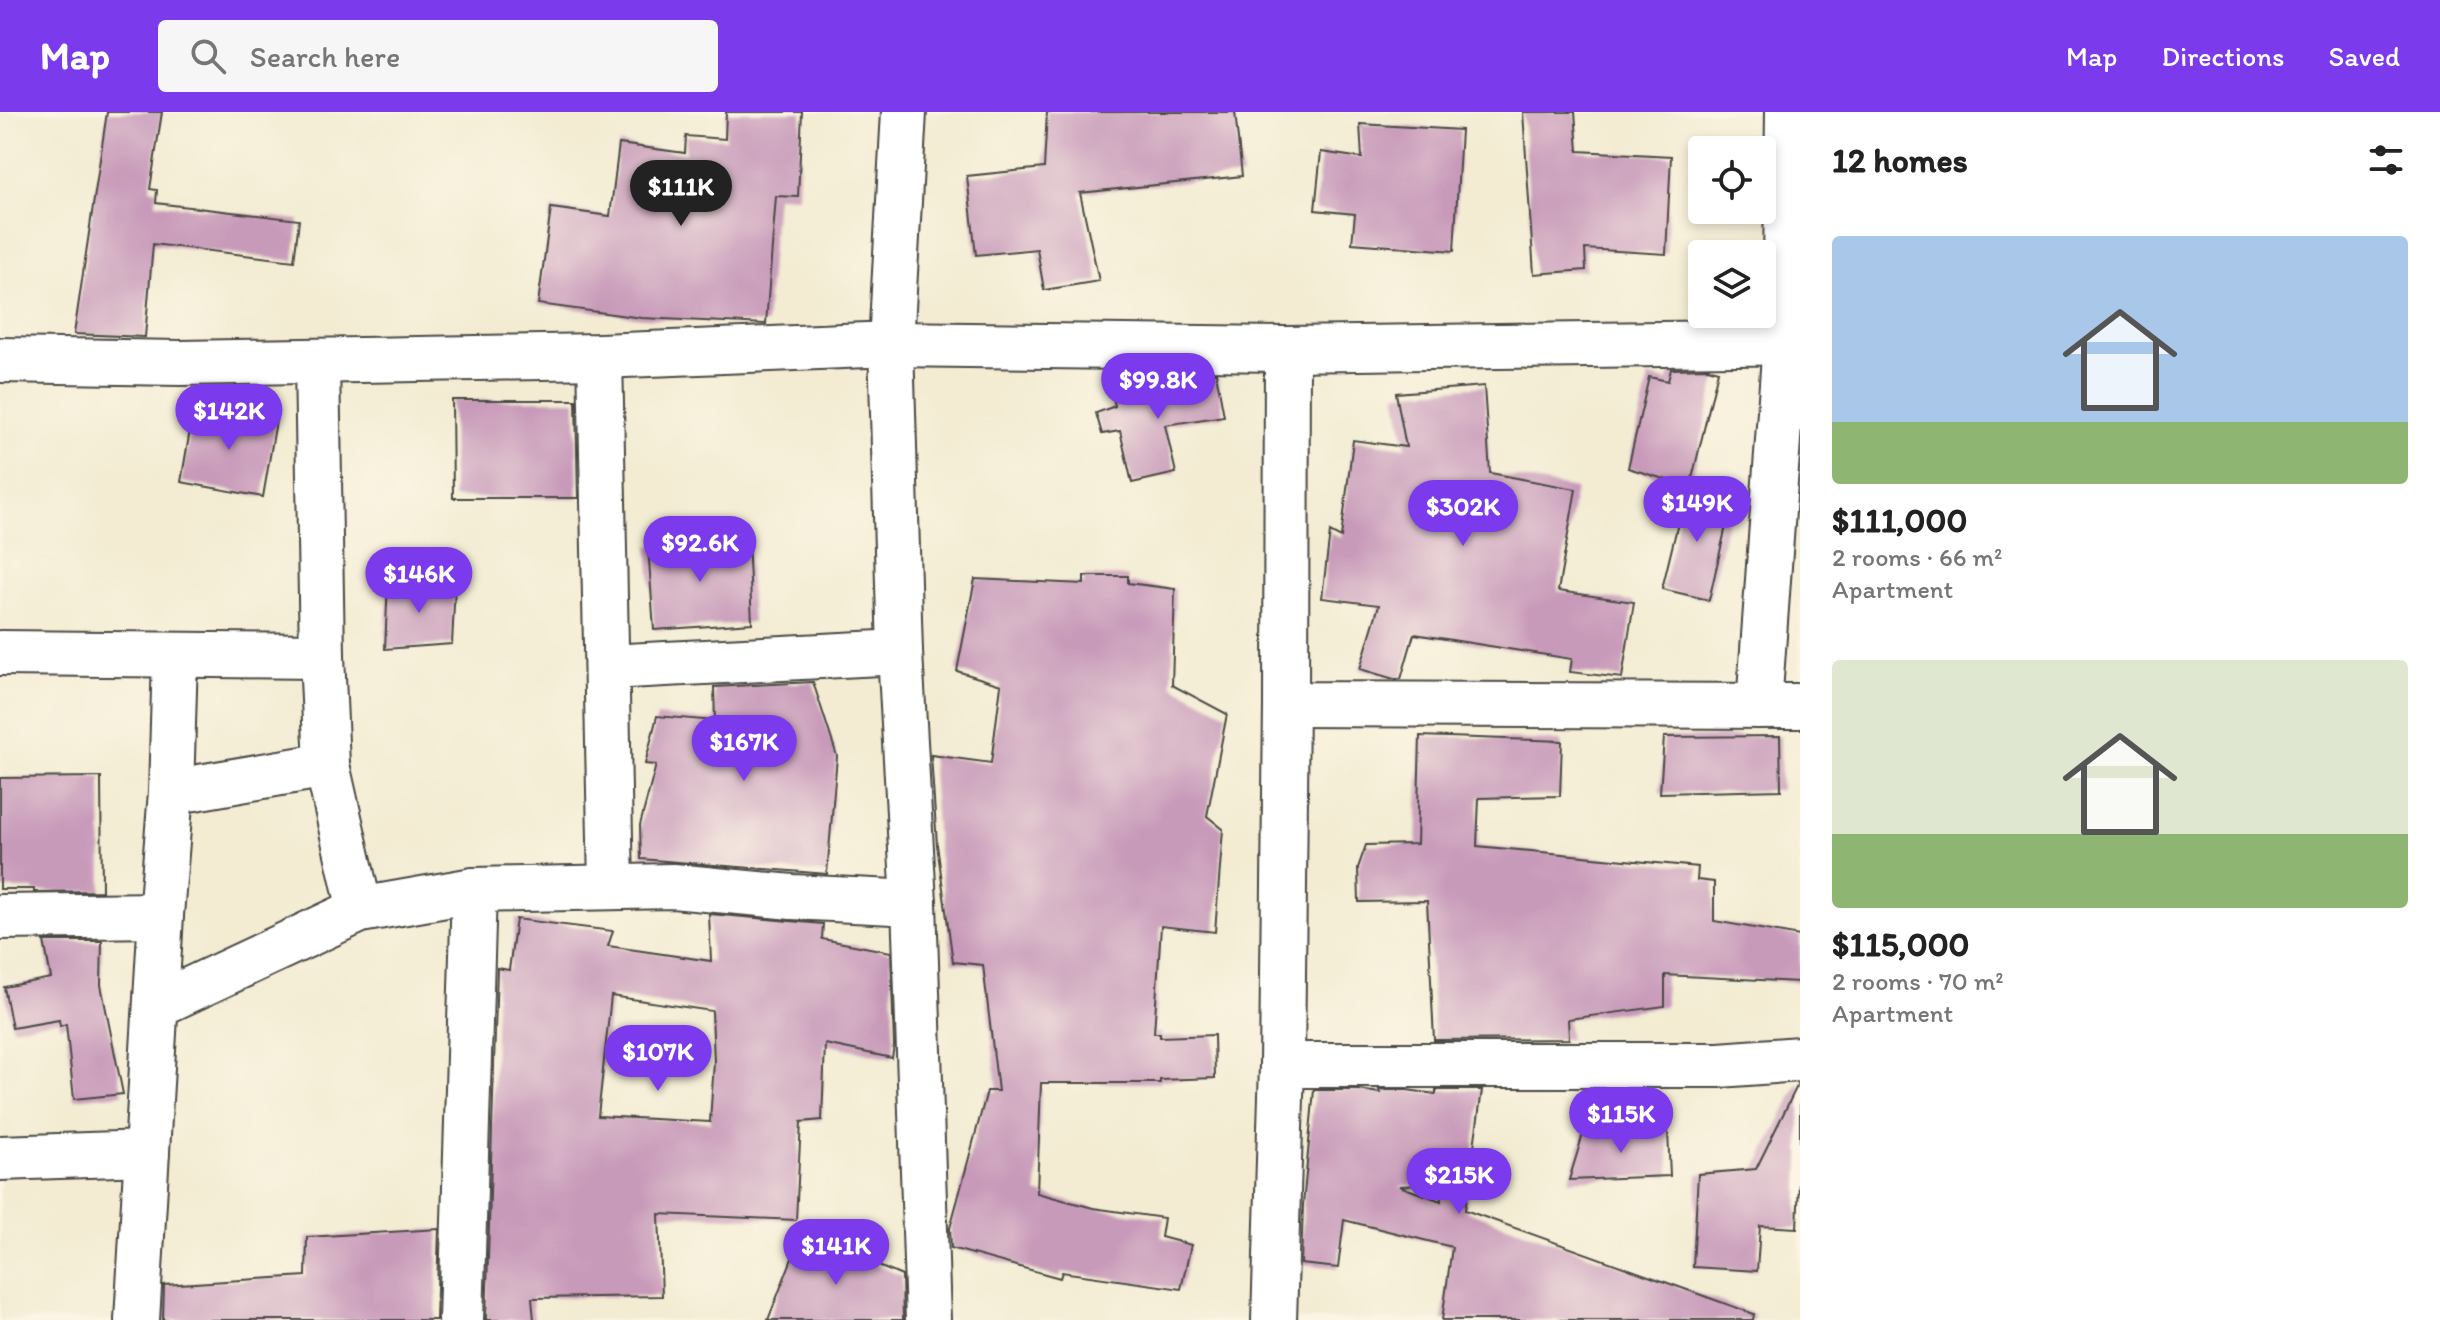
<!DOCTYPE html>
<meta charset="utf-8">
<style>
:root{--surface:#fff;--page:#f6f6f6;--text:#222;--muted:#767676;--accent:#7c3aed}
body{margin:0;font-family:Itim,sans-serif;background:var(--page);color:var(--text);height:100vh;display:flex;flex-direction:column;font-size:30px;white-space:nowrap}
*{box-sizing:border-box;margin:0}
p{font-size:26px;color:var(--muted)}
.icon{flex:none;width:44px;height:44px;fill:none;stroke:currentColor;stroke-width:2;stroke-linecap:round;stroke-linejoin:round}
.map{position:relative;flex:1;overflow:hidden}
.panel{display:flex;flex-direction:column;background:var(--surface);width:640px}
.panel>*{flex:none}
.controls{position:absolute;left:1688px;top:24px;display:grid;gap:16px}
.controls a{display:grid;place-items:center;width:88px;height:88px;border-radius:8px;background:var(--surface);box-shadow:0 4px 12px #0003;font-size:40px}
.price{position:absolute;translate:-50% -68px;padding:0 18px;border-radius:28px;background:var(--accent);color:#fff;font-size:26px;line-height:52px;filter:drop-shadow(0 2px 4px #0008)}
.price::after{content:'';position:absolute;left:50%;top:48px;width:24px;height:18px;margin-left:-12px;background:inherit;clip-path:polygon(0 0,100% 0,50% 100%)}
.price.selected{background:#222;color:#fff}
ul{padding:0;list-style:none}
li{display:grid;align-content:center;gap:16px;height:424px;padding:0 32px}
li span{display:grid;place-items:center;height:248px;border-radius:8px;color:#555}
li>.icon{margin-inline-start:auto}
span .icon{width:144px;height:144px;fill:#fffc;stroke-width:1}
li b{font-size:34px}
h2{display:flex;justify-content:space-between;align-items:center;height:96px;padding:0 32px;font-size:34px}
header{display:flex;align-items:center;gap:48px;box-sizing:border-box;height:112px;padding:0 40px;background:var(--accent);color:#fff}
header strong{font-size:38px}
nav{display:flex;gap:44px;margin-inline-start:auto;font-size:28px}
.search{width:560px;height:72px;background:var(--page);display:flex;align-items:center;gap:20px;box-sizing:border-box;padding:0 28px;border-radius:8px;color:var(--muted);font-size:30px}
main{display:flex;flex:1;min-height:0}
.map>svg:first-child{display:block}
.building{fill:#c79ab9;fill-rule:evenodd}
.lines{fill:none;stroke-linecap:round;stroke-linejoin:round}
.street-casing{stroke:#494844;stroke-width:48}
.street{stroke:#fff;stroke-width:44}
</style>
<header>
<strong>Map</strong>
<div class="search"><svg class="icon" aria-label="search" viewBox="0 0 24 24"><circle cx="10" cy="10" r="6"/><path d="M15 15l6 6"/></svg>Search here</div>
<nav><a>Map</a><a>Directions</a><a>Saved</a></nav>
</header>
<main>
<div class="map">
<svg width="1800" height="1208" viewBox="0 0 1800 1208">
<rect width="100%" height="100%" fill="#fcf5e5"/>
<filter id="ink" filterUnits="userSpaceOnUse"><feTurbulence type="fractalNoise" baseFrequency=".0125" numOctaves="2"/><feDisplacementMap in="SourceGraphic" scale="16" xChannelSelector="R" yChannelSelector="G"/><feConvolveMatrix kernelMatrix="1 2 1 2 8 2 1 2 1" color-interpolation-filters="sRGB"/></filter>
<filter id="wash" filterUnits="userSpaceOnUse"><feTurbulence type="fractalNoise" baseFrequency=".006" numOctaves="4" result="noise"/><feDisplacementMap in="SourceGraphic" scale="32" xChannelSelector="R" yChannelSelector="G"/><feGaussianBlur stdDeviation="1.8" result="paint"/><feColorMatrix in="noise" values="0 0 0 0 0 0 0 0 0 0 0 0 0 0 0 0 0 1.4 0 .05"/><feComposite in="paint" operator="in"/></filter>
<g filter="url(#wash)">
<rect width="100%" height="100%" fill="#f3ecd3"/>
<g id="blocks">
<!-- building -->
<g class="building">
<polygon points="107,0 162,0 150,77 157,78 156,91 299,108 294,149 153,132 145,225 74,222"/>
<polygon points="726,0 802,0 798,85 776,84 766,212 642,206 538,192 551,96 610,104 619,32 685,41 686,24 725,27"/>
<polygon points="1047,0 1235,0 1242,64 1080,81 1099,169 1044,178 1037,137 976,143 967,64 1044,56"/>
<polygon points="1523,0 1575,0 1578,39 1671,44 1666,142 1585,137 1586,158 1534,162"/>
<polygon points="1360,12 1461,18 1454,139 1352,131 1355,102 1315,98 1321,40 1362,46"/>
<polygon points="1708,256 1718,259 1690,375 1628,356 1649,265 1668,269 1671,257"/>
<polygon points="1211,261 1216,261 1224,304 1165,313 1176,361 1132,371 1120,319 1102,322 1096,301 1115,294 1112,282 1155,268 1158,280"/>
<polygon points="1484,274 1490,361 1576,377 1558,479 1634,490 1622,566 1570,560 1572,547 1414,522 1401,567 1394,567 1360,557 1379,493 1322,486 1330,420 1341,426 1353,328 1406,335 1396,281"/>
<polygon points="452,288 576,288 578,386 453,386"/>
<polygon points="194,295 276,309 263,385 181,370"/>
<polygon points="1687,374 1732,388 1709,488 1662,477"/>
<polygon points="748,427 752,511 654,518 648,434"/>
<polygon points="1084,464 1128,464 1128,471 1175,477 1172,573 1227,602 1207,704 1223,717 1215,820 1161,814 1154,921 1160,921 1160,925 1214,923 1215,966 1160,968 1160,971 1041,971 1037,1081 1093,1096 1164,1106 1161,1125 1191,1133 1181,1177 1062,1160 1060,1166 951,1136 950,1116 987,979 998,979 983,853 953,850 937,733 931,643 991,651 1001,573 957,559 975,467 1084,472"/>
<polygon points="388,469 455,473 452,532 385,537"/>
<polygon points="813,570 837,644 827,762 641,747 640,713 656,653 645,652 657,604 715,609 714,575"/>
<polygon points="1420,624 1562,629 1560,684 1479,686 1477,734 1698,755 1697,768 1714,770 1714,809 1800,824 1800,870 1665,863 1665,894 1568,907 1569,927 1434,928 1427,789 1359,790 1358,756 1366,733 1417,732"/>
<polygon points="1780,624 1781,678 1660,681 1664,625"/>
<polygon points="101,665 102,779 34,780 34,777 0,777 0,666"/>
<path d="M 709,802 L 823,812 L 822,827 L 891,840 L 894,934 L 892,946 L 825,932 L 822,1008 L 801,1010 L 796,1108 L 659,1102 L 662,1184 L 532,1186 L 534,1208 L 486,1208 L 497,856 L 509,858 L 516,807 L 613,819 L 608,834 L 711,849 ZM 611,884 L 712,899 L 714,950 L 710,1010 L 598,1004 Z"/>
<polygon points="44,829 102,829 101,873 123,982 74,987 66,912 60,914 59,908 12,916 4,875 51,866"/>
<polygon points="1798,972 1800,972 1800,1049 1797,1116 1760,1114 1757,1159 1693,1155 1698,1062 1756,1057"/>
<path d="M 1314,978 L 1359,978 L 1380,981 L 1379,978 L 1407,978 L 1436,982 L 1436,978 L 1482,978 L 1465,1098 L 1754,1202 L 1753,1208 L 1442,1208 L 1452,1135 L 1344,1108 L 1338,1156 L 1301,1152 L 1303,1093 ZM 1440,1072 L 1441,1089 L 1399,1074 Z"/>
<polygon points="1587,1009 1608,1022 1668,1019 1670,1064 1569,1068"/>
<polygon points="439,1117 436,1208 163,1208 164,1173 306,1164 307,1125"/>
<polygon points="802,1121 902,1164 903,1208 768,1208"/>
</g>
</g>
</g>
<g filter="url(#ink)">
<use href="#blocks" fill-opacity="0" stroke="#494844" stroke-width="2"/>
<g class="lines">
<defs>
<g id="street">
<polyline points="904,0 891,232 900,540 914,791 928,1208"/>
<polyline points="1287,237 1286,592 1800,594"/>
<polyline points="600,244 611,775"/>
<polyline points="0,248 180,251 600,244 891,232 1287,237 1800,230"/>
<polyline points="317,249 322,544 327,653 360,798"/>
<polyline points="0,541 322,544"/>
<polyline points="607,555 900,540"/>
<polyline points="1759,594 1785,230 1788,0"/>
<polyline points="171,680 327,653"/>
<polyline points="0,805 161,803"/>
<polyline points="157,893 360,798 474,778 673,774 792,785 914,791"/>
<polyline points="1282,953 1719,953 1800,947"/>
<polyline points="0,1046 147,1041"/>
<polyline points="137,1208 161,803 171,680 175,544"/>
<polyline points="461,1208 474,778"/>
<polyline points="1274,1208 1282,953 1286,592"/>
</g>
</defs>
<!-- street casing -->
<use href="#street" class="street-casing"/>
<!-- street -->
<use href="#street" class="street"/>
</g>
</g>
</svg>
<div class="controls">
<a><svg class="icon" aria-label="locate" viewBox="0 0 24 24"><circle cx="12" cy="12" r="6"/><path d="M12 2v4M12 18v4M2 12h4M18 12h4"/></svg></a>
<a><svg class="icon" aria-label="layers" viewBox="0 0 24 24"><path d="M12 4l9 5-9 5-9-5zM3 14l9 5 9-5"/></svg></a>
</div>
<b class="price selected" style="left:681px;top:116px">$111K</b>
<b class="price" style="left:1158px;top:309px">$99.8K</b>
<b class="price" style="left:229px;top:340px">$142K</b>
<b class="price" style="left:1697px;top:432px">$149K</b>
<b class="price" style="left:1463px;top:436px">$302K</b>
<b class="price" style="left:700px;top:472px">$92.6K</b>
<b class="price" style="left:419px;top:503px">$146K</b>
<b class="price" style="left:744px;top:671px">$167K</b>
<b class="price" style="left:658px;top:981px">$107K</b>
<b class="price" style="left:1621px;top:1043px">$115K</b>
<b class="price" style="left:1459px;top:1104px">$215K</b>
<b class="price" style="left:836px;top:1175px">$141K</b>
</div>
<section class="panel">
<h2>12 homes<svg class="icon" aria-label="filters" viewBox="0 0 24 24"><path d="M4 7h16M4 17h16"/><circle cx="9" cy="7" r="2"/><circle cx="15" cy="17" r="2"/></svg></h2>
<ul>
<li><span style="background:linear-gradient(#a9c7e8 75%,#8fb573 0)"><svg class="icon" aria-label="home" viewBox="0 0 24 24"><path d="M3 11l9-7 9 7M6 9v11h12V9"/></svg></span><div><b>$111,000</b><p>2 rooms · 66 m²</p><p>Apartment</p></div></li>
<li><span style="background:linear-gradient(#dfe7d0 70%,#8fb573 0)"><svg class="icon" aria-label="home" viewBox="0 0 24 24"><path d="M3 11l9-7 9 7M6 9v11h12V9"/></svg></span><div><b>$115,000</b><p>2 rooms · 70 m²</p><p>Apartment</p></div></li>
</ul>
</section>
</main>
